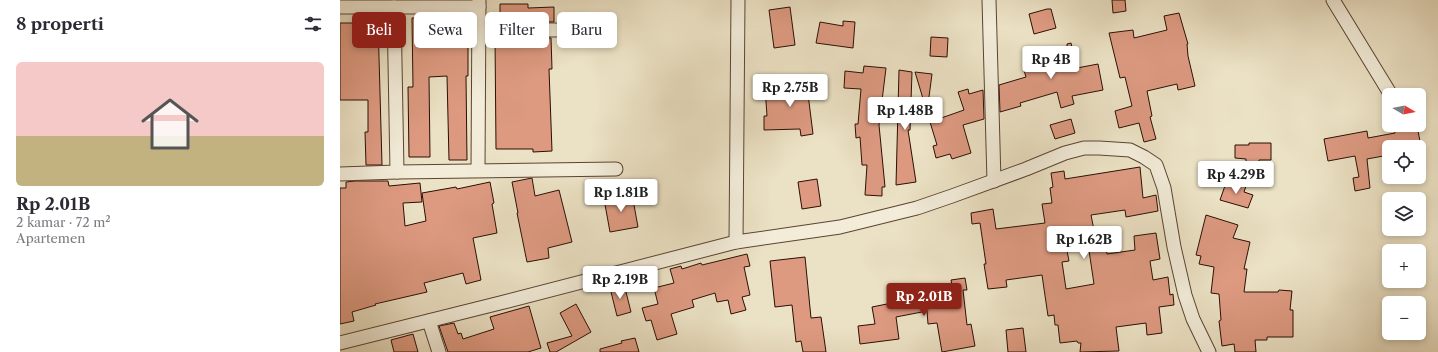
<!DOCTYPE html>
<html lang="id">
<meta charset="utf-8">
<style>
:root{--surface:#fff;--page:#f7f7f7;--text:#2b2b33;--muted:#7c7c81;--line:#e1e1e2;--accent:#8f2418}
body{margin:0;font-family:"Libre Caslon Text",serif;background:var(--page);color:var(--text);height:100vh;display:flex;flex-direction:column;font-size:15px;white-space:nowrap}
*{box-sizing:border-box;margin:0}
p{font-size:13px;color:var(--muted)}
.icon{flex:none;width:22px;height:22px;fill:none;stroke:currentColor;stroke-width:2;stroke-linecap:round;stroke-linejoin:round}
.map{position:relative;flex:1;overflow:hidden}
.details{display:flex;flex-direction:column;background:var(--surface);width:340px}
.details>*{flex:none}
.top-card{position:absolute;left:12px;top:12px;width:380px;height:36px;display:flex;gap:8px}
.needle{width:26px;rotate:100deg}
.controls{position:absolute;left:1042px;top:88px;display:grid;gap:8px}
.controls a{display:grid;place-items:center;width:44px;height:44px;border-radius:6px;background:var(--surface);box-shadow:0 2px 6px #0003;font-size:20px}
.price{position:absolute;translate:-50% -34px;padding:0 9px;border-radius:4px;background:#fff;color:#222;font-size:13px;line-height:26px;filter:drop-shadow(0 1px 2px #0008)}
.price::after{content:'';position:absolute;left:50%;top:24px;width:12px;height:9px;margin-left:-6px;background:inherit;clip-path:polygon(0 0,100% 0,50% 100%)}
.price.active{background:var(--accent);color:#fff}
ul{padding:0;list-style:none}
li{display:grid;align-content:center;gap:8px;height:212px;padding:0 16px}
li+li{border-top:1px solid var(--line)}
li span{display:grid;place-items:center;height:124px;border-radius:6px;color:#555}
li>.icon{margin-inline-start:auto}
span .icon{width:72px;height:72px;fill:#fffc;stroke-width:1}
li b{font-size:17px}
h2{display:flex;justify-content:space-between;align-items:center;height:48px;padding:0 16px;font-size:17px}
.chip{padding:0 14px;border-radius:6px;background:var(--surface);box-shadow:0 2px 6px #0003;font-size:14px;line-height:36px}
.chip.active{background:var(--accent);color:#fff}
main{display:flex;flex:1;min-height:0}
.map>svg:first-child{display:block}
.building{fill:#dd9a81;stroke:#2b0f04}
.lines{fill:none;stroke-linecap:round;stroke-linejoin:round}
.minor-casing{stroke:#5b4434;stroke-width:15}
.minor{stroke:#f2ecd9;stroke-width:13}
</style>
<main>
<section class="details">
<h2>8 properti<svg class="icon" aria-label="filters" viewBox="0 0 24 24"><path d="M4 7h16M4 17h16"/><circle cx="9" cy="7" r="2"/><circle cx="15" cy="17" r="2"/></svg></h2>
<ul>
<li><span style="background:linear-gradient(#f6c9c9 60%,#c2b280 0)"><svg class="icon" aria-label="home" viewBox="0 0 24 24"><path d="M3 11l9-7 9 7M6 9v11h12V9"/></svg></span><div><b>Rp 2.01B</b><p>2 kamar · 72 m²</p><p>Apartemen</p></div></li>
</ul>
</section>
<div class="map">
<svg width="1098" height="352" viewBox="0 0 1098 352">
<rect width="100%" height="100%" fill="#ebe1c4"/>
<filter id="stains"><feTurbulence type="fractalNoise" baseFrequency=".005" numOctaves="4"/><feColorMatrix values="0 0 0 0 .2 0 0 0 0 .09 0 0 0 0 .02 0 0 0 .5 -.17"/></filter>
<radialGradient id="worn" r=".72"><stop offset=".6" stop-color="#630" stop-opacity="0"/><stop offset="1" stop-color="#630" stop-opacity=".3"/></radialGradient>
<!-- building -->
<g class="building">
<polygon points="772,0 785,0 786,11 773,13"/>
<polygon points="160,4 188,4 188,8 214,7 214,22 160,21"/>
<polygon points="450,7 455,45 434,48 429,10"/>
<polygon points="707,9 711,9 716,28 694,34 689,14"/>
<polygon points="839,13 848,44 847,44 848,56 855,86 838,90 837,84 807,91 812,116 810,117 816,139 804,142 799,123 779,128 775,111 792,106 785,77 780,78 769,33 793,30 794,38 827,30 824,16"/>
<polygon points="72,18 91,18 91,22 128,21 128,76 126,76 127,160 109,160 107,76 89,77 90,157 69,157 68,87 73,87"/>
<polygon points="21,21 38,21 42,165 26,165 25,132 28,132 28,100 0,100 0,23 21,23"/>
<polygon points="503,21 515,22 513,48 476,43 480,22 503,26"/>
<polygon points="155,37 211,38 212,69 209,69 212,151 193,152 193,149 156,149"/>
<polygon points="591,37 608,38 607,57 590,56"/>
<polygon points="731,43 737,68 758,64 763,90 732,96 734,104 721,108 717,92 680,103 681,106 660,112 659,85 686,77 683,67 699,62 697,54 721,47 727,66 727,44"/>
<polygon points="524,66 546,68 539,125 545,187 542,187 542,196 525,195 527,165 522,165 520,137 516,138 515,124 518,124 521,89 504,88 505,71 523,73"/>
<polygon points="559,70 572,72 570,130 568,130 576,182 556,185"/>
<polygon points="575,72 592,74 587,112"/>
<polygon points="466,81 468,86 485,85 486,88 468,94 473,134 461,136 460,129 424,130 424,116 427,116 425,88 458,86 457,84"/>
<polygon points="628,89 629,94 643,90 644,119 623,125 631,153 612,159 610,154 596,158 593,146 597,145 590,122 624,110 618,92"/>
<polygon points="731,119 735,133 715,139 710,125"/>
<polygon points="1054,125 1077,125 1081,147 1049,147 1049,155 1027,159 1030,188 1015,191 1013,178 1019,177 1015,156 988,161 984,139 1027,131 1028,138 1055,133"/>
<polygon points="909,143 931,143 931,160 919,160 919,175 906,175 906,159 895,158 895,145 909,145"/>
<polygon points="800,167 803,198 816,195 818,211 786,217 785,210 751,215 754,230 724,235 729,261 722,262 726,289 754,284 748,244 765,241 767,254 795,250 794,236 816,233 820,259 810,261 813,280 828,277 830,295 833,294 834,305 819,307 822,333 807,335 806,323 776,327 779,351 740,352 741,343 738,343 737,341 720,343 718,325 715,325 714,315 708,316 702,275 666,280 667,287 648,289 644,264 646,264 640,223 632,224 631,213 653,209 656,229 705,223 702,204 712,203 710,188 713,187 711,173 724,171 725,179"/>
<polygon points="192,178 195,196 219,190 232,242 208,248 209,258 187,262 177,213 178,213 172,182"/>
<polygon points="477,179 481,206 462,209 458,182"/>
<polygon points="887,180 906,186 904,192 913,195 908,208 880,200"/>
<polygon points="15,181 48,181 49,186 80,183 82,202 63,203 65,226 86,221 82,193 116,187 117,189 150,182 154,203 152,204 157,233 133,238 141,280 126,284 123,273 84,283 87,292 35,304 36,305 12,312 14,321 0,324 0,188 6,188 6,182"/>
<polygon points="292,194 298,227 270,232 264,199"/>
<polygon points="866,215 898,225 893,238 910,242 904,269 907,269 904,292 938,292 939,290 952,291 950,310 953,310 953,337 927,337 927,340 915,340 916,352 895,352 894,344 882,346 879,321 881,320 879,294 871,293 874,267 859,264 861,256 856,255"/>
<polygon points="407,254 410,266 404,267 410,295 402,297 406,310 391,314 388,300 377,302 375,293 352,300 354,307 331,314 337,334 317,340 311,320 306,321 302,308 318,304 314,288 334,283 330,269 341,266 342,269 361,263 362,265"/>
<polygon points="465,257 471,318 481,317 486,352 463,352 461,341 456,342 452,305 435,307 430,261"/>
<polygon points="625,278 627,290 623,290 627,325 631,324 635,346 602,352 597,323 588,324 587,311 556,317 559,339 520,344 518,326 535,324 532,307 557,302 555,290 584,286 585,296 613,291 611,280"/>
<polygon points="284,284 291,312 277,316 270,288"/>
<polygon points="236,304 251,332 216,352 210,352 207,343 232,336 220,313"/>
<polygon points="189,306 201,348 188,352 108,352 99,326 114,323 118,334 121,333 123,339 154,329 150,317"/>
<polygon points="683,328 686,352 668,352 666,330"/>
<polygon points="73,334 78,352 54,352 51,340"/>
<polygon points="295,338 299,352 260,352 260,349 282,343 281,341"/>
</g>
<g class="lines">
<defs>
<g id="minor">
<polyline points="649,0 654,181"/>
<polyline points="993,0 1051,95"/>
<polyline points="0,7 139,7"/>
<polyline points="54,7 57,172"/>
<polyline points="138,29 216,30"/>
<polyline points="138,170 139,0"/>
<polyline points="0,174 57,172 276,169"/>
<polyline points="396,242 398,0"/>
<polyline points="89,321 99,352"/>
<polyline points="0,343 160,303 396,242 500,227 577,208 612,196 686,169 725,153 744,148 759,148 790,150 804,157 816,165 824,188 834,247 845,295 853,319 869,352"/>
</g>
</defs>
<!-- minor casing -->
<use href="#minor" class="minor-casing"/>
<!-- minor -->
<use href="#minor" class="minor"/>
</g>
<rect width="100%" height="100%" filter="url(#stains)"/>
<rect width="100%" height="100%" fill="url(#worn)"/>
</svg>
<div class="controls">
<a><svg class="needle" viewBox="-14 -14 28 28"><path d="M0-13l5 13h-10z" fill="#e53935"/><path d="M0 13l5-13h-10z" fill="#7c7c81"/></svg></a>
<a><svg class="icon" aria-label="locate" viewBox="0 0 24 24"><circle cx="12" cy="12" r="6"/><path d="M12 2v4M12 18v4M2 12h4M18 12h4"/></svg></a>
<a><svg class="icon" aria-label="layers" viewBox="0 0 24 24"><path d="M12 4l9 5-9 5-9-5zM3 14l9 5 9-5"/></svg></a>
<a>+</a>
<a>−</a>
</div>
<b class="price" style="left:711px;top:80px">Rp 4B</b>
<b class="price" style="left:450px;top:108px">Rp 2.75B</b>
<b class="price" style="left:565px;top:131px">Rp 1.48B</b>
<b class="price" style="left:896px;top:195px">Rp 4.29B</b>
<b class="price" style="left:281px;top:213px">Rp 1.81B</b>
<b class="price" style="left:744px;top:260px">Rp 1.62B</b>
<b class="price" style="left:280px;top:300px">Rp 2.19B</b>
<b class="price active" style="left:584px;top:317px">Rp 2.01B</b>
<div class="top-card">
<a class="chip active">Beli</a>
<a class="chip">Sewa</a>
<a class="chip">Filter</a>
<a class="chip">Baru</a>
</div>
</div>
</main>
